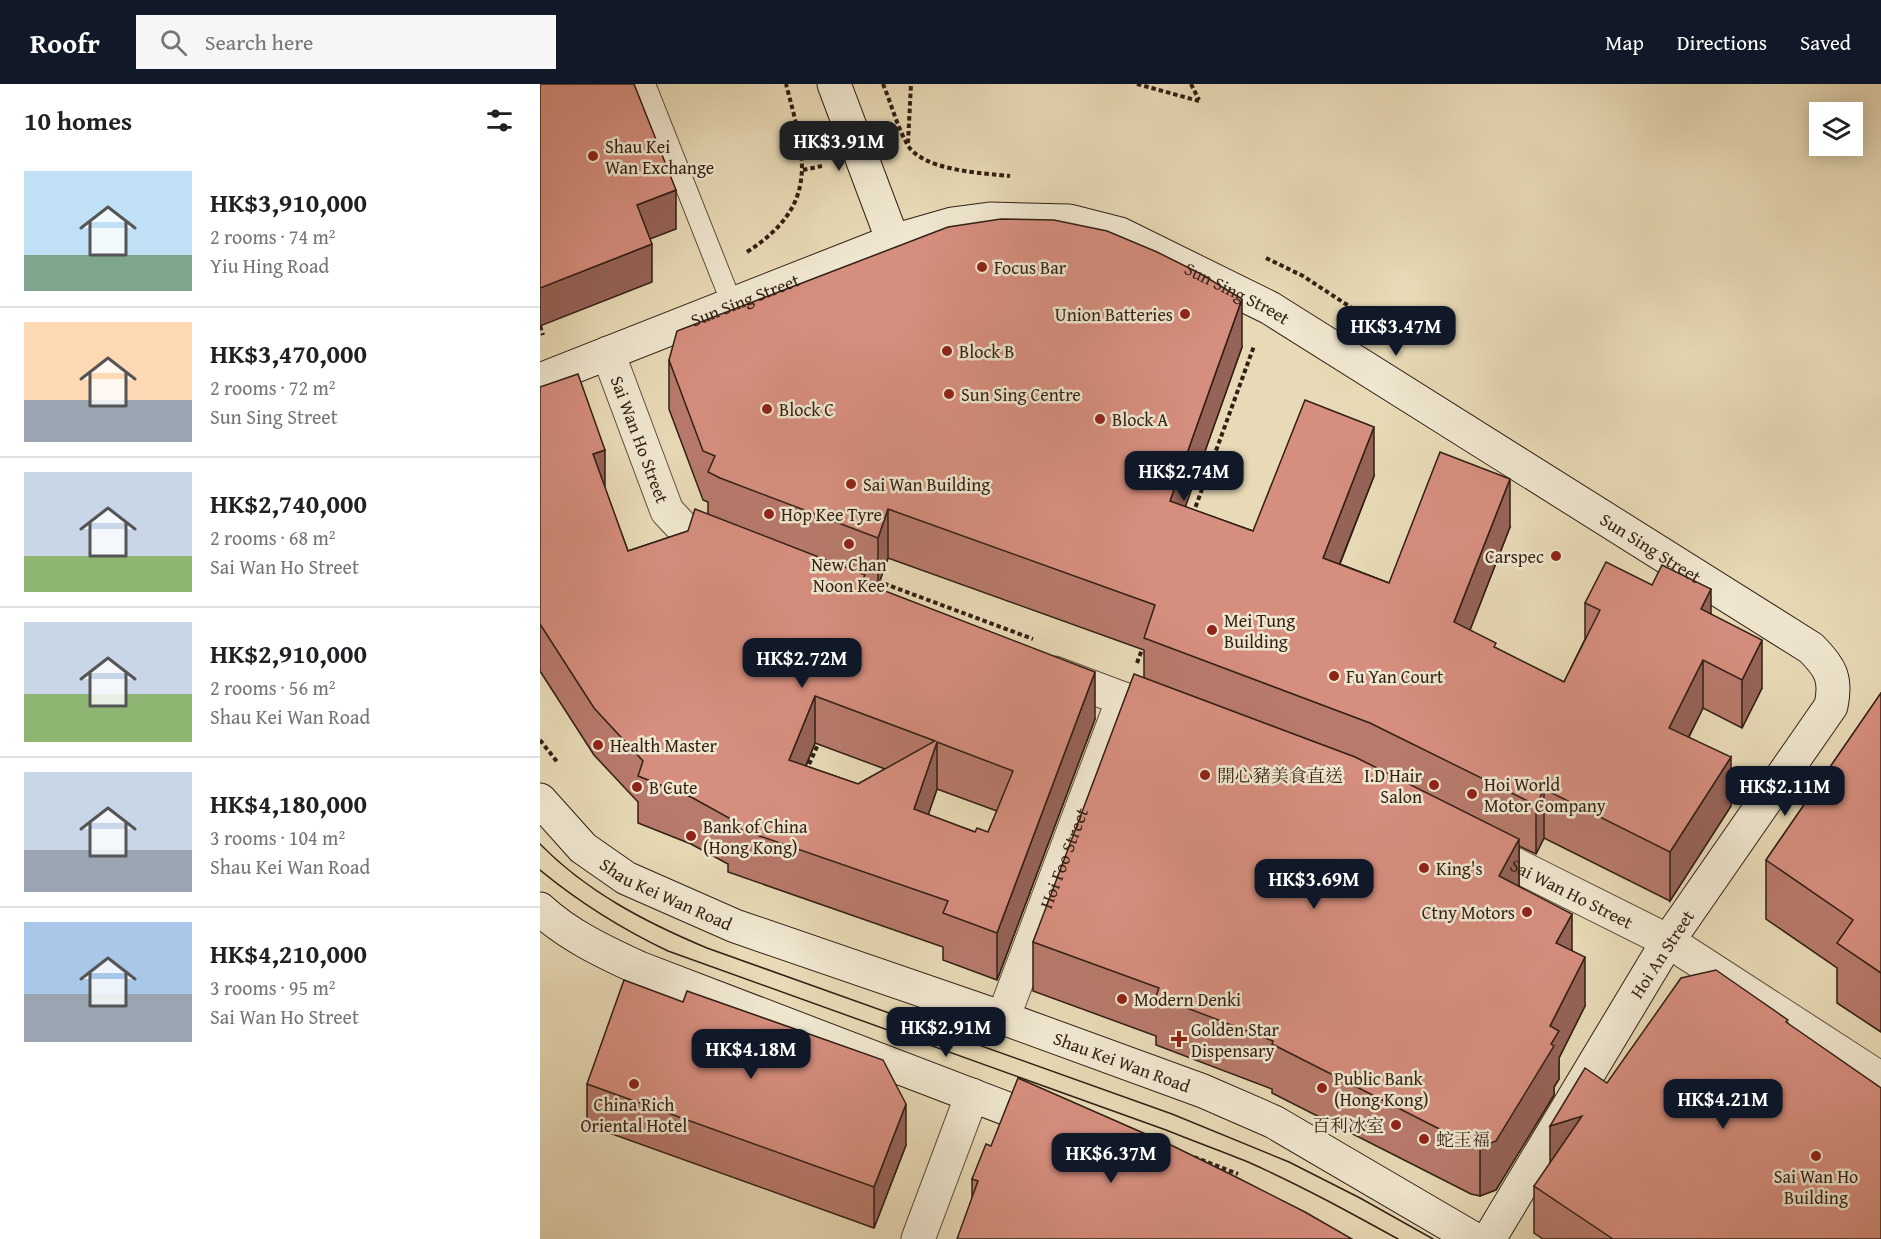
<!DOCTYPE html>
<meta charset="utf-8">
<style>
:root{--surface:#fff;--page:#f6f6f6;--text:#202124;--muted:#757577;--line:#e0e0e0;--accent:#111827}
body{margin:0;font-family:"Gentium Book Plus","Noto Serif TC",serif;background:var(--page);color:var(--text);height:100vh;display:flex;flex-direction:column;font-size:22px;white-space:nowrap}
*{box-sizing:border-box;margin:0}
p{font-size:20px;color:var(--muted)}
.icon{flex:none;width:33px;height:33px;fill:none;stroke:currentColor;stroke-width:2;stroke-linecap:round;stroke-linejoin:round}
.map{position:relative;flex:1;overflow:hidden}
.side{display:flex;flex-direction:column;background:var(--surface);width:540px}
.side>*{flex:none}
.buttons{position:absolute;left:1269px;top:18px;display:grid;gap:12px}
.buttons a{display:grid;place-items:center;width:54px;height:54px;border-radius:0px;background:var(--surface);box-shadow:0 3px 15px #0003;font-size:30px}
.price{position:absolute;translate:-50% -51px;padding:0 14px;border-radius:12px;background:var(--accent);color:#fff;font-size:20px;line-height:39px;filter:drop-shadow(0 2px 3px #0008)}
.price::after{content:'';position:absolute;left:50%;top:36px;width:18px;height:14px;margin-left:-9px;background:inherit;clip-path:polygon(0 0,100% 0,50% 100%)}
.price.active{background:#222;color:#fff}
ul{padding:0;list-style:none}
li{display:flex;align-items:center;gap:18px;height:150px;padding:0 24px}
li+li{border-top:2px solid var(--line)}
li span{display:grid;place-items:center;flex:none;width:168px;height:120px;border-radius:0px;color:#555}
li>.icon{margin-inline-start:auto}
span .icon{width:72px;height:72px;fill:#fffc;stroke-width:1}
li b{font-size:26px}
h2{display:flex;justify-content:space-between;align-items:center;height:72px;padding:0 24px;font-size:26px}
header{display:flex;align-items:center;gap:36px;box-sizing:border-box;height:84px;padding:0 30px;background:var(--accent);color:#fff}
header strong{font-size:28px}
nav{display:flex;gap:33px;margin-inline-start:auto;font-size:21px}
.search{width:420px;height:54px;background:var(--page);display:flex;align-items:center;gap:15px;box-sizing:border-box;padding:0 21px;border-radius:0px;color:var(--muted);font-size:22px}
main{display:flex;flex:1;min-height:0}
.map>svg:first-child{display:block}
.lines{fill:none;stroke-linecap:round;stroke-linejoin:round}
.lane-casing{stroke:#604e3c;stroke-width:22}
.street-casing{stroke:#604e3c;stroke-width:35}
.secondary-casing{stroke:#321f14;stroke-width:35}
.path{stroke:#321f14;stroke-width:4;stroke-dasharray:4.5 3;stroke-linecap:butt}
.lane{stroke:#f0e7d0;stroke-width:20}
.street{stroke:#f0e7d0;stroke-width:33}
.secondary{stroke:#f0e7d0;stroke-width:33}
.tram{stroke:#321f14;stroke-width:1.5}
.wall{fill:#b87a6c;stroke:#321f14;stroke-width:1.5;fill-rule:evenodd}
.shaded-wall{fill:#966358;stroke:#321f14;stroke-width:1.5}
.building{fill:#d68e7e;stroke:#321f14;stroke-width:1.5;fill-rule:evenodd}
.poi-dot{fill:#8f2418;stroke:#f0e7d0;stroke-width:2}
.labels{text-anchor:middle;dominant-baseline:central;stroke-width:5;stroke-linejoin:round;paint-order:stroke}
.poi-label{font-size:18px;fill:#321f14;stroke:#f0e7d0;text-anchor:start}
.street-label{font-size:18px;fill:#321f14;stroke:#f0e7d0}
</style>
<header>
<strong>Roofr</strong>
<div class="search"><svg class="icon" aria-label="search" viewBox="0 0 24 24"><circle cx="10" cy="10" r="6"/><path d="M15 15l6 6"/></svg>Search here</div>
<nav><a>Map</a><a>Directions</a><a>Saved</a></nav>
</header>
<main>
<section class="side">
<h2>10 homes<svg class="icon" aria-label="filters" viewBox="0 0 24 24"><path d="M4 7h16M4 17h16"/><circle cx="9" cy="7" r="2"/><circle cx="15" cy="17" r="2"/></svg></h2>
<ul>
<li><span style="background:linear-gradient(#bfe0f5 70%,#7fa58c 0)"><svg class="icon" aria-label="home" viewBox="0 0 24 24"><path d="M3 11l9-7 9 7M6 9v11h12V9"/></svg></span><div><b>HK$3,910,000</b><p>2 rooms · 74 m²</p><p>Yiu Hing Road</p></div></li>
<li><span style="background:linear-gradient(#ffd9b3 65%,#9aa5b1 0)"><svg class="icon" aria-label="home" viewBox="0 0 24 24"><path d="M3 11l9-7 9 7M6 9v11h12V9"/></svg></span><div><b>HK$3,470,000</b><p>2 rooms · 72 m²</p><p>Sun Sing Street</p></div></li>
<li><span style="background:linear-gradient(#c9d6e8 70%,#8fb573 0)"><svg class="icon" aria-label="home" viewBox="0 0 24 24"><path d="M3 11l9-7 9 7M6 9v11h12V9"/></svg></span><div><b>HK$2,740,000</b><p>2 rooms · 68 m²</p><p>Sai Wan Ho Street</p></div></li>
<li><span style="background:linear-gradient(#c9d6e8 60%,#8fb573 0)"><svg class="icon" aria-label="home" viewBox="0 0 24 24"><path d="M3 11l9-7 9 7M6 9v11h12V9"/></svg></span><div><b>HK$2,910,000</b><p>2 rooms · 56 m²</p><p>Shau Kei Wan Road</p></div></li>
<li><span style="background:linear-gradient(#c9d6e8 65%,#9aa5b1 0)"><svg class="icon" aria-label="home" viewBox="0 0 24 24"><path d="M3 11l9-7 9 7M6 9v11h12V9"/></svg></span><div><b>HK$4,180,000</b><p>3 rooms · 104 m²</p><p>Shau Kei Wan Road</p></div></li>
<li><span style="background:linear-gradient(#a9c7e8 60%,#9aa5b1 0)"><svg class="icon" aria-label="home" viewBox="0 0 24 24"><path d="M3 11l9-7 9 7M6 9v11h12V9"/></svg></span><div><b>HK$4,210,000</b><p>3 rooms · 95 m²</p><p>Sai Wan Ho Street</p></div></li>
</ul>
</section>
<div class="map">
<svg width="1341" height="1155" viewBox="0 0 1341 1155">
<rect width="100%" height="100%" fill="#e8dab6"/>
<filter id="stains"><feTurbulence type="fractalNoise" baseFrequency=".00333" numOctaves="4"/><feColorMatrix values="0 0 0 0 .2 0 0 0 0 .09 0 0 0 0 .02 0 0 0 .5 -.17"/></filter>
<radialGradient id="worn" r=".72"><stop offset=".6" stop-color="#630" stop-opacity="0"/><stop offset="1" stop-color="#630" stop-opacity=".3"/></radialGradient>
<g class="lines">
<defs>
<polyline id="lane" points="105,0 192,220"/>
<g id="street">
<path id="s1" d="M 68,269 L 127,427 L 144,445 L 188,466"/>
<polyline points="514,589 626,631"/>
<path id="s2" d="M 938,762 L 1128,857 L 1341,995"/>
<path id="s3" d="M 463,934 L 583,615"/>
<polyline points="378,1155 432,1011"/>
</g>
<g id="secondary">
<polyline points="294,0 353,157"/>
<path id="s4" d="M 0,296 L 353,157 L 412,140 L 450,135 L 529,137 L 580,150 L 730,224 L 1271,564 C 1290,583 1297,594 1291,622 L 1128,857 L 949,1155"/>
<path id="s5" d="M 0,716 L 43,764 L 86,794 L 195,842 L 463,934 L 663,1007 L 734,1038 L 934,1155"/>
<path d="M 0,825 C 28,851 64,868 99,884 L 507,1040"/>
</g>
</defs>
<!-- lane casing -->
<use href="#lane" class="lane-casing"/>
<!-- street casing -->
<use href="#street" class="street-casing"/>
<!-- secondary casing -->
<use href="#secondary" class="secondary-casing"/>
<!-- path -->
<g class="path">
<path d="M 343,0 C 351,19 357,42 367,60 C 382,87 443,89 470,92"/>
<polyline points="597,0 659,17"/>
<polyline points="651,0 659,16"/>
<polyline points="368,59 371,0"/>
<polyline points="263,86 282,82"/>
<path d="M 207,168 C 281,120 265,73 246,0"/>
<polyline points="726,174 763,192 850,249"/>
<polyline points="0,242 3,251"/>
<polyline points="653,430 714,262"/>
<polyline points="337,497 493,555"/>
<polyline points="597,579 604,560"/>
<polyline points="0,656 18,679"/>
<polyline points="266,687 280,656"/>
<polyline points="654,1073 698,1090"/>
</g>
<!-- lane -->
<use href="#lane" class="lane"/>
<!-- street -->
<use href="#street" class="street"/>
<!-- secondary -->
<use href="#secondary" class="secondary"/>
<!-- tram -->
<g class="tram">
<path d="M 0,760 C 47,808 105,838 167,864 L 632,1030 L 749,1078 L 820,1114 L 893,1155"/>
<path d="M 0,786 C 40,819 82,845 128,867 L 626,1046 C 653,1057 681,1067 708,1078 C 760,1101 809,1128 858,1155"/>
</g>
</g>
<!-- wall -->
<g class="wall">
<path d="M 702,263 L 645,423 L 713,447 L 834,392 L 800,480 L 849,499 L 970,443 L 930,546 L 956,564 L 1024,598 L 1045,555 L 1045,519 L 1171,530 L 1222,604 L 1202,644 L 1163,624 L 1149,653 L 1191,722 L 1130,817 L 1004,754 L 996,770 L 979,762 L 979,802 L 1032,866 L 1045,922 L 1019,974 L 1019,995 L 1014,1003 L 1014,1011 L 956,1106 L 940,1112 L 931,1110 L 732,1009 L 732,1005 L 616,961 L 616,952 L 493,907 L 493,858 L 604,594 L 604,566 L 348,474 L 338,502 L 328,499 L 328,501 L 555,635 L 457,896 L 403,876 L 403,863 L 188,788 L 188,780 L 151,760 L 98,739 L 98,718 L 54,671 L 0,587 L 0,303 L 65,405 L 88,467 L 148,447 L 168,430 L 168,418 L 163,416 L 129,325 L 129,276 ZM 275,659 L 345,685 L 318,700 L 266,682 ZM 397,705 L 457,727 L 448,748 L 435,748 L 388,731 Z"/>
<polygon points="1341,609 1341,948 1297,919 1297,884 1226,835 1226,776"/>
<polygon points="1248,939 1341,1155 1003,1155 994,1149 994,1102"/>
<polygon points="47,1000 366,1061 334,1144 47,1041"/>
<polygon points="451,1062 432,1114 432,1095"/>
</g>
<!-- shaded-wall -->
<g class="shaded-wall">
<polygon points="136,106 136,145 97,160 97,121"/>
<polygon points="112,160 112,198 0,242 0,204"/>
<polygon points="702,215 702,263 630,466 630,417"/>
<polygon points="834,343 834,392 783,522 783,474"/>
<polygon points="65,366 65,413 53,370"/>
<polygon points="970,395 970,443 914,587 914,538"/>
<polygon points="348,425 348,474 338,502 338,454"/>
<polygon points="1171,505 1171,554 1161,525"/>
<polygon points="1222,556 1222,604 1202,644 1202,596"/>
<polygon points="1163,576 1163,624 1129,692 1129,644"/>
<polygon points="555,588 555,635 457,896 457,849"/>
<polygon points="275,612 275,659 249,723 249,676"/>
<polygon points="397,658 397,705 374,772 374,725"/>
<polygon points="1191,673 1191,722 1130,817 1130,768"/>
<polygon points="1004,705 1004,754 996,770 996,721"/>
<polygon points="979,755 979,803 959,792"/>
<polygon points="1032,830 1032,879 1016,859"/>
<polygon points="1045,873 1045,922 1019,974 1019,995 1014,1003 1014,1011 956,1106 940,1112 940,1063 1010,942"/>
<polygon points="366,1020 366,1061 334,1144 334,1103"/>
<polygon points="1042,1032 1010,1089 1010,1042"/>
</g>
<!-- building -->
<g class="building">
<polygon points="0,0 94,0 136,106 97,121 112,160 0,204"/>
<polygon points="461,135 514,136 567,147 617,168 661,190 702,215 630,417 713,447 765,316 834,343 783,474 849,499 900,368 970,395 914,538 956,559 954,563 1024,598 1060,526 1045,519 1066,478 1112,501 1122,481 1171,505 1161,525 1222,556 1202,596 1163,576 1129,644 1191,673 1130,768 1004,705 996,721 830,639 604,554 615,521 348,425 338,454 180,394 168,388 175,372 163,367 129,276 137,247 408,143"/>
<path d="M 38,290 L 65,366 L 53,370 L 88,467 L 148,447 L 155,425 L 325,491 L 323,495 L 328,497 L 327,500 L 555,588 L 457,849 L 403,829 L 408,817 L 188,741 L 191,735 L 151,713 L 98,692 L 103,677 L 54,624 L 0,540 L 0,303 ZM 275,612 L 395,657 L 318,700 L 249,676 ZM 397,658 L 473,687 L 448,748 L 437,744 L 435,748 L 374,725 Z"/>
<polygon points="594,590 815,673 979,755 959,792 1032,830 1016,859 1045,873 1010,942 1019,947 1011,960 1014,962 956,1057 940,1063 931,1061 732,960 733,957 616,912 619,904 493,858"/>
<polygon points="1341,609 1341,889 1297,859 1313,836 1226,776"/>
<polygon points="1176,886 1248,936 1246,938 1341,1004 1341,1155 1073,1155 994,1102 1042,1032 1010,1042 1045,984 1067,999 1141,894"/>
<polygon points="84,896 143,918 147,907 343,976 366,1020 334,1103 47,1000"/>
<polygon points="478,994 633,1062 698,1094 765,1128 812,1155 417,1155 438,1097 432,1095 446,1060 451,1062"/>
</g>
<!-- markers -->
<g class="poi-dot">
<circle cx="53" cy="72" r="6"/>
<circle cx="442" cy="183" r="6"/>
<circle cx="645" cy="230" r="6"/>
<circle cx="407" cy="267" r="6"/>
<circle cx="409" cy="310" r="6"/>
<circle cx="227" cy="325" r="6"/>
<circle cx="560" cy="335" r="6"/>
<circle cx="311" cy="400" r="6"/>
<circle cx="229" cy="430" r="6"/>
<circle cx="309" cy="460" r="6"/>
<circle cx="1016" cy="472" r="6"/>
<circle cx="672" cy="546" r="6"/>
<circle cx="794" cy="592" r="6"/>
<circle cx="58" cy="661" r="6"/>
<circle cx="665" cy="691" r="6"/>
<circle cx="894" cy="701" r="6"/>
<circle cx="97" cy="703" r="6"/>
<circle cx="932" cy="710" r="6"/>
<circle cx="151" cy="752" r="6"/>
<circle cx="884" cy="784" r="6"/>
<circle cx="987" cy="828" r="6"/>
<circle cx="582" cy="915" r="6"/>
<path d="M636 946h6v6h6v6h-6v6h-6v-6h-6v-6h6z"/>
<circle cx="94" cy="1000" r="6"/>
<circle cx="782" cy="1004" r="6"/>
<circle cx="856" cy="1041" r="6"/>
<circle cx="884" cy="1055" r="6"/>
<circle cx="1276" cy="1072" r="6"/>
</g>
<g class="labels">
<!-- poi labels -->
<g class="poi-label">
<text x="65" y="62">Shau Kei<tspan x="65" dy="21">Wan Exchange</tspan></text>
<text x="454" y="183">Focus Bar</text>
<text x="633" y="230" text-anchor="end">Union Batteries</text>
<text x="419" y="267">Block B</text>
<text x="421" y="310">Sun Sing Centre</text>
<text x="239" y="325">Block C</text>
<text x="572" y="335">Block A</text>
<text x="323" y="400">Sai Wan Building</text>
<text x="241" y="430">Hop Kee Tyre</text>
<text x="1004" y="472" text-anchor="end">Carspec</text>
<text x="309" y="480" text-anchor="middle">New Chan<tspan x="309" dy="21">Noon Kee</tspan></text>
<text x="684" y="536">Mei Tung<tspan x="684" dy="21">Building</tspan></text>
<text x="806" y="592">Fu Yan Court</text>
<text x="70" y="661">Health Master</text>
<text x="677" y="691">開心豬美食直送</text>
<text x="882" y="691" text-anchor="end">I.D Hair<tspan x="882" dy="21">Salon</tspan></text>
<text x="944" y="700">Hoi World<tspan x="944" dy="21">Motor Company</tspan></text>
<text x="109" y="703">B Cute</text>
<text x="163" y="742">Bank of China<tspan x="163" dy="21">(Hong Kong)</tspan></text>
<text x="896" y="784">King's</text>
<text x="975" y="828" text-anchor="end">Ctny Motors</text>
<text x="594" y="915">Modern Denki</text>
<text x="651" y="945">Golden Star<tspan x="651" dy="21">Dispensary</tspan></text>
<text x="794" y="994">Public Bank<tspan x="794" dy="21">(Hong Kong)</tspan></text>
<text x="94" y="1020" text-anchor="middle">China Rich<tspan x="94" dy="21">Oriental Hotel</tspan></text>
<text x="844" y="1041" text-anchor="end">百利冰室</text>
<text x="896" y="1055">蛇王福</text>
<text x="1276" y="1092" text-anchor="middle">Sai Wan Ho<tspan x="1276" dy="21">Building</tspan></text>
</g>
<!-- street labels -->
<g class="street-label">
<text stroke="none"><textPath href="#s4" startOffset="742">Sun Sing Street</textPath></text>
<text stroke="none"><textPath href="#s4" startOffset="220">Sun Sing Street</textPath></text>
<text stroke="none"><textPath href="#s1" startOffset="92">Sai Wan Ho Street</textPath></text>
<text stroke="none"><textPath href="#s4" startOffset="1228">Sun Sing Street</textPath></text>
<text stroke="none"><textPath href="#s3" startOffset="171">Hoi Foo Street</textPath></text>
<text stroke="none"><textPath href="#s5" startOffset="160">Shau Kei Wan Road</textPath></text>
<text stroke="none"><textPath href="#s2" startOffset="105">Sai Wan Ho Street</textPath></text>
<text transform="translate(1122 870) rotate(-57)">Hoi An Street</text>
<text stroke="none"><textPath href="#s5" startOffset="646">Shau Kei Wan Road</textPath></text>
</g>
</g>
<rect width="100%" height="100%" filter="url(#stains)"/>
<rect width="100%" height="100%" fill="url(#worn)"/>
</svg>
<div class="buttons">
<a><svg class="icon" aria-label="layers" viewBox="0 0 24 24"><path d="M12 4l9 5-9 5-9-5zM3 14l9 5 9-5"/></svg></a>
</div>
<b class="price active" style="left:299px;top:88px">HK$3.91M</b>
<b class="price" style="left:856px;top:273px">HK$3.47M</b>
<b class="price" style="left:644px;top:418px">HK$2.74M</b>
<b class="price" style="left:262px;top:605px">HK$2.72M</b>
<b class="price" style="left:1245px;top:733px">HK$2.11M</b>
<b class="price" style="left:774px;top:826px">HK$3.69M</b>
<b class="price" style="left:406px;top:974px">HK$2.91M</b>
<b class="price" style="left:211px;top:996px">HK$4.18M</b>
<b class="price" style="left:1183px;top:1046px">HK$4.21M</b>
<b class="price" style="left:571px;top:1100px">HK$6.37M</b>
</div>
</main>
